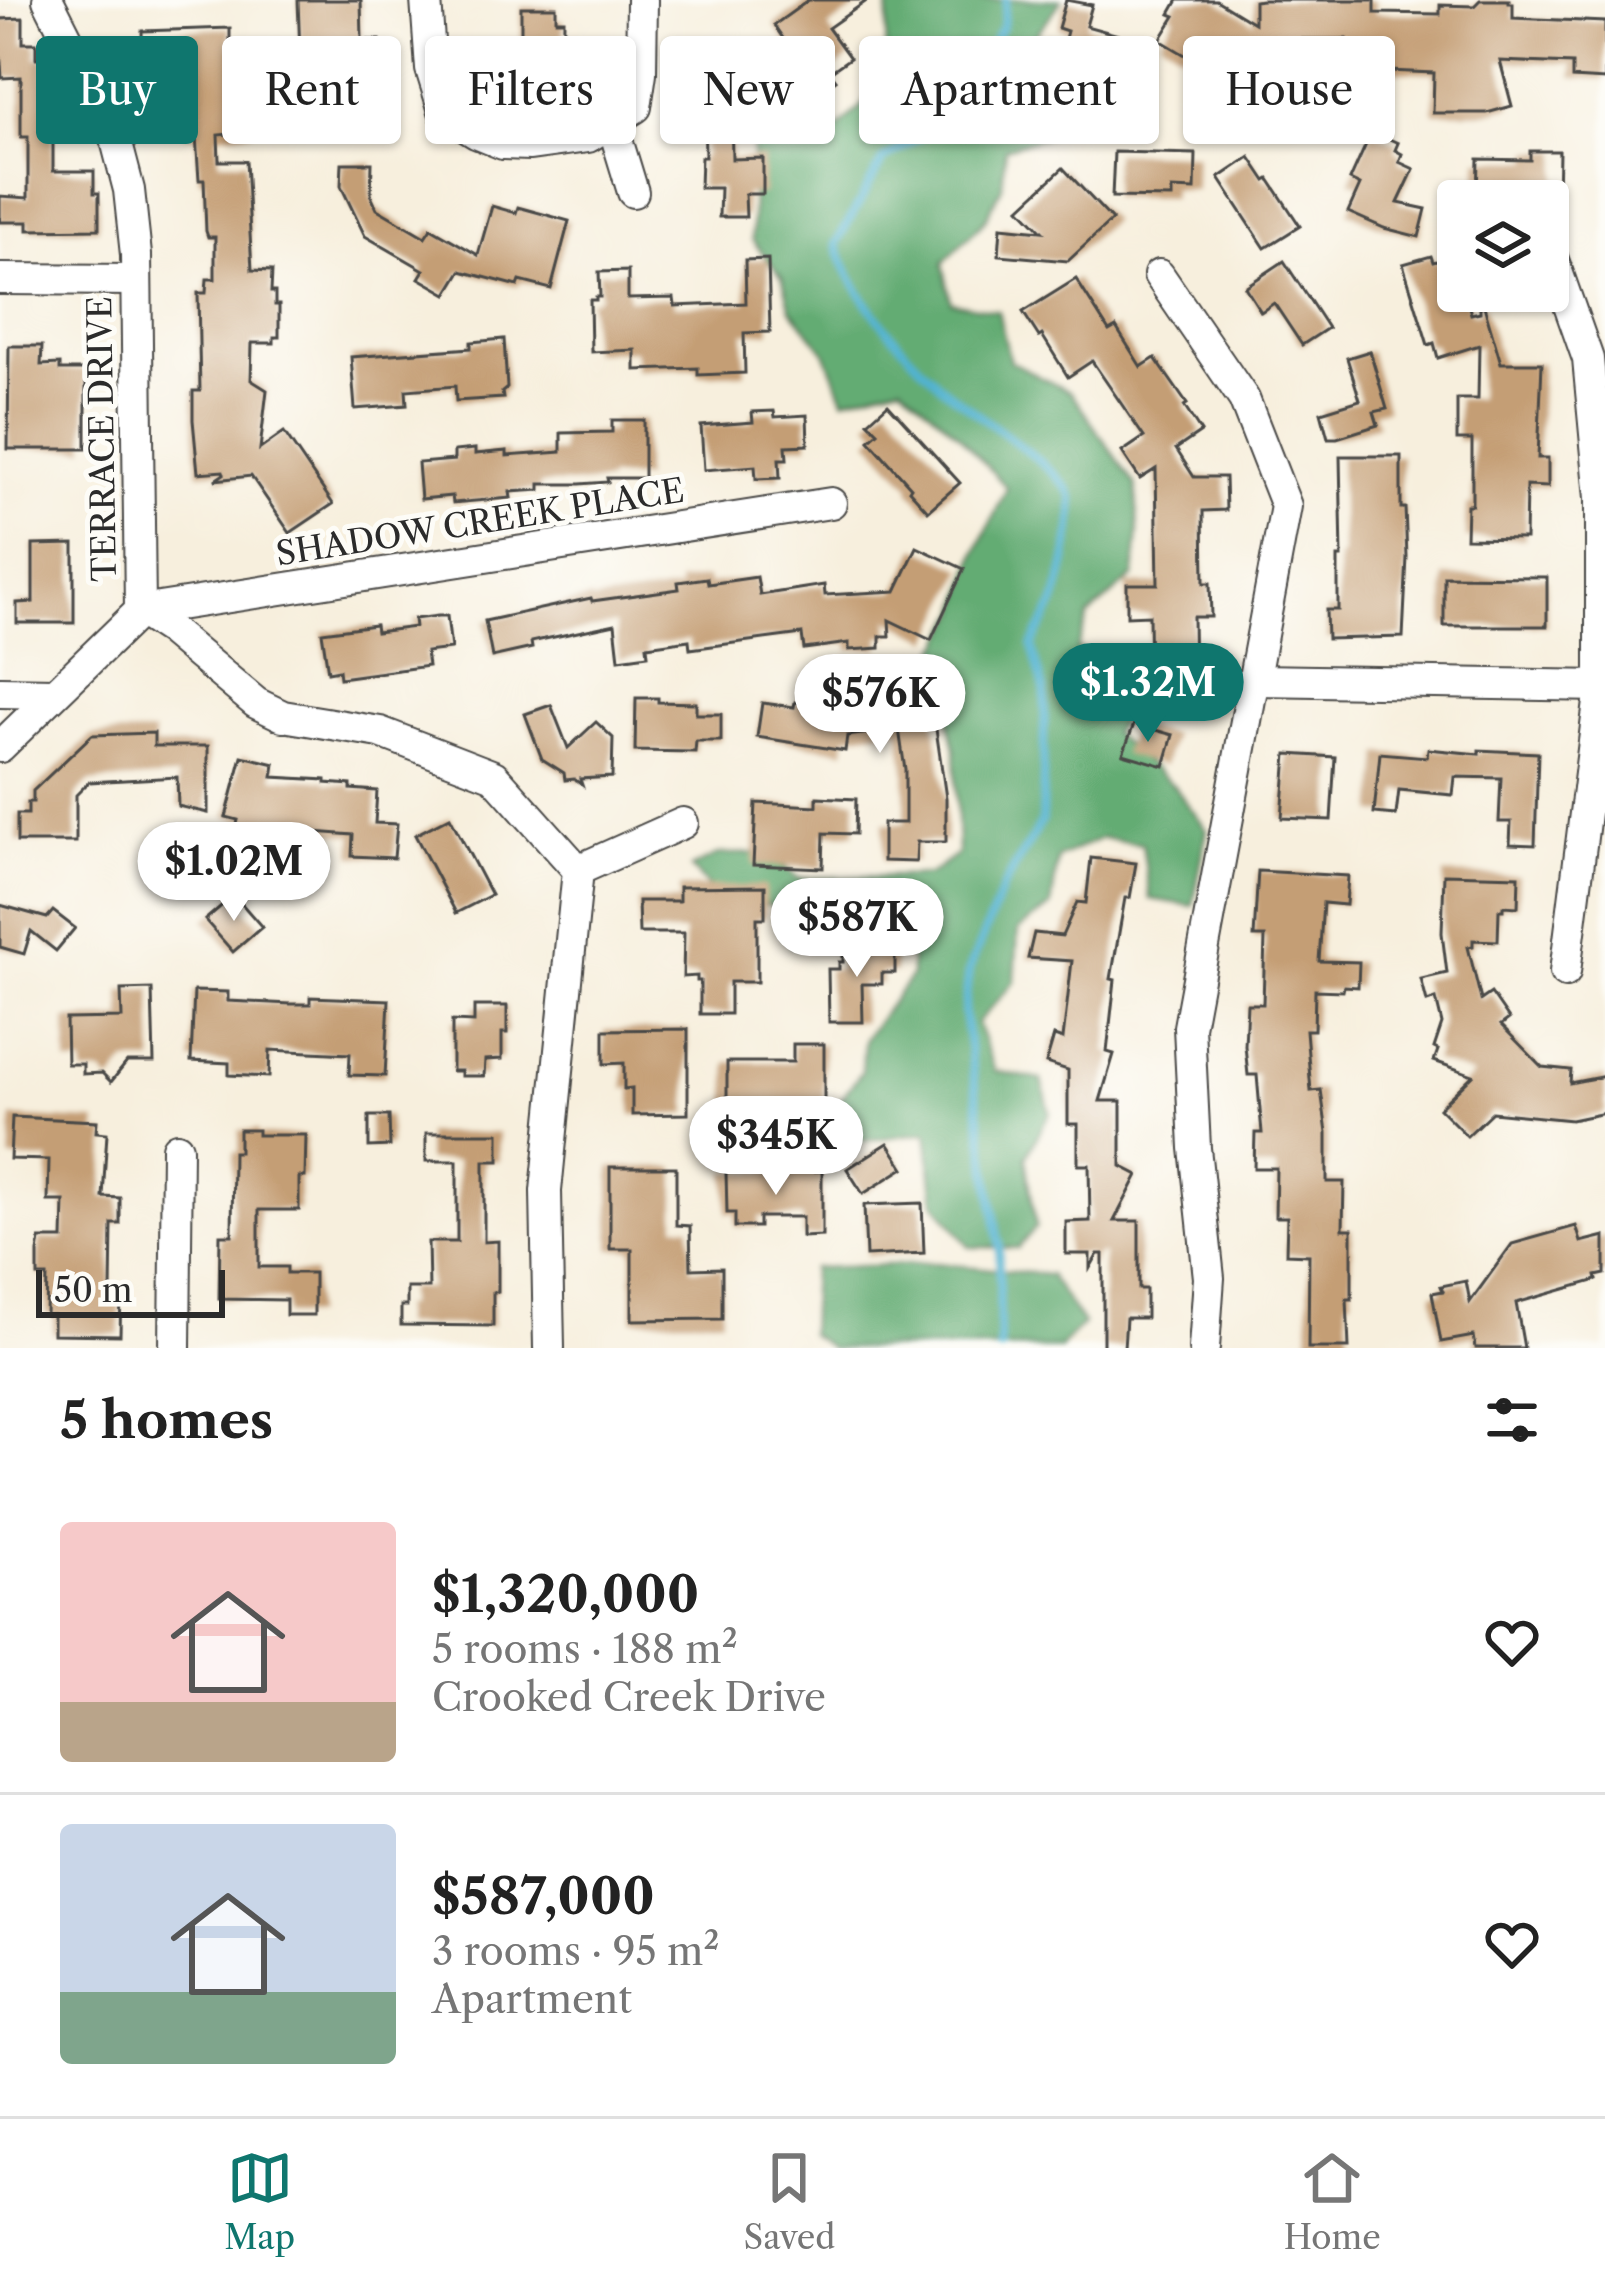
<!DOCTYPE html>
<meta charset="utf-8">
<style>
:root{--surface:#fff;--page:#f6f6f6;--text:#222;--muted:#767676;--line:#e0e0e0;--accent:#0f766e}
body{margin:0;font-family:"Libre Caslon Text",serif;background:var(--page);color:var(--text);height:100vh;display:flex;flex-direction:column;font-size:45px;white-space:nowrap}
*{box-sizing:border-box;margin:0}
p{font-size:39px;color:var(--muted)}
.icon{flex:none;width:66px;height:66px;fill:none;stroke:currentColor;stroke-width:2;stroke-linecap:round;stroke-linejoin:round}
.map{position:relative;height:1348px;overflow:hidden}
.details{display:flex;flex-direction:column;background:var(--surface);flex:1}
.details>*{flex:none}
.guide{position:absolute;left:36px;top:36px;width:1533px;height:108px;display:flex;gap:24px}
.tools{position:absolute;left:1437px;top:180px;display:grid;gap:24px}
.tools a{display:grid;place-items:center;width:132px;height:132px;border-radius:12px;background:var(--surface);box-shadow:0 3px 9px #0004;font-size:60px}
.scale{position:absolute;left:36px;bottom:30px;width:189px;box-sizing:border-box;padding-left:12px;border:6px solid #2b2b2b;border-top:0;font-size:33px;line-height:42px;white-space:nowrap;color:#2b2b2b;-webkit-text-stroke:9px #fdfcf7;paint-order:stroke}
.price{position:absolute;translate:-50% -102px;padding:0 27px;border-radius:42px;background:#fff;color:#222;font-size:39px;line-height:78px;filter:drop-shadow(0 3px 6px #0008)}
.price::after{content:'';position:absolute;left:50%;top:72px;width:36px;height:27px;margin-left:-18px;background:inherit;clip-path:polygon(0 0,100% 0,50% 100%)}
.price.selected{background:var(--accent);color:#fff}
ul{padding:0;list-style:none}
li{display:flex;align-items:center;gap:36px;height:300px;padding:0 60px}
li+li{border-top:3px solid var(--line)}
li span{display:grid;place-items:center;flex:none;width:336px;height:240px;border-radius:12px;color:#555}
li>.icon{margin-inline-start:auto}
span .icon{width:144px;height:144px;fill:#fffc;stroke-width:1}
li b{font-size:51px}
h2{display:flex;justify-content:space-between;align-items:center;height:144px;padding:0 60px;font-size:51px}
.chip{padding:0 42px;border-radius:12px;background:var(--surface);box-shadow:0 3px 9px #0004;font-size:42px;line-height:108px}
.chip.selected{background:var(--accent);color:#fff}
.tab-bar{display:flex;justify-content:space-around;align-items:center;height:168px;border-top:3px solid var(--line);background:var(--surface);font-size:33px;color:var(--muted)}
.tab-bar a{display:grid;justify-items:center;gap:6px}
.tab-bar .selected{color:var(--accent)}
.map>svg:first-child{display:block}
.forest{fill:#63ac73;stroke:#476c4f;stroke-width:3}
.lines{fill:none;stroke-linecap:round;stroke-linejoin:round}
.stream{stroke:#51b2d0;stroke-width:8}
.building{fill:#c49e75}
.minor-casing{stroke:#4a4846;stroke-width:34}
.minor{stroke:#fff;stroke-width:30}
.labels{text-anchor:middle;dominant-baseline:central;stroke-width:10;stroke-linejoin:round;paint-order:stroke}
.street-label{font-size:33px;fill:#2b2b2b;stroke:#fdfcf7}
</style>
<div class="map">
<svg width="1605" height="1348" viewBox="0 0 1605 1348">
<rect width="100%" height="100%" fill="#fdfcf7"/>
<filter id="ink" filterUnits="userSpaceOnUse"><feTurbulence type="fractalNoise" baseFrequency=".00833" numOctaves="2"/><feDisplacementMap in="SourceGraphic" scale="24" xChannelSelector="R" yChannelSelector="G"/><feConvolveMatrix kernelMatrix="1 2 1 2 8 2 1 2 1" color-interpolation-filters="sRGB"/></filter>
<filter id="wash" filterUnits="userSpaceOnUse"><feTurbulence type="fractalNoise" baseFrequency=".004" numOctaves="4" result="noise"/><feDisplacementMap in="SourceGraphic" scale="48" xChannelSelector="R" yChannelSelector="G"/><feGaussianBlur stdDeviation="2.7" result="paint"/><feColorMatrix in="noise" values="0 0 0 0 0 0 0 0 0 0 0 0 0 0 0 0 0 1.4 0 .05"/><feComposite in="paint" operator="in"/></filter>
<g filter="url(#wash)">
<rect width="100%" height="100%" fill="#f7efdd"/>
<!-- forest -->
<g class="forest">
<polygon points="889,0 1062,0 1028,45 1054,83 1094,111 1056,134 1005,148 1002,187 985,220 943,263 951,302 998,311 1010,361 1071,393 1136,486 1138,533 1134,576 1088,616 1077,649 1143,668 1136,700 1112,733 1174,786 1207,830 1193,906 1150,899 1142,844 1102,838 1058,858 1051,907 1018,930 1015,982 977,1023 995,1071 1042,1080 1050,1113 1026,1157 1036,1227 1018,1248 969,1247 935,1202 927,1132 857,1142 828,1116 862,1071 864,1039 911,976 910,947 850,931 791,946 784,908 716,895 691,868 719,854 768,853 799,879 929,875 958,854 955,749 934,657 958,613 976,553 1007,488 956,432 901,384 844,399 825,352 791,309 782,277 752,240 754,51 796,79 838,129 861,106 884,72"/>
<polygon points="937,1263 1049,1275 1083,1324 1060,1348 831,1348 809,1334 812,1268"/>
</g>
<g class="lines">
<!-- stream -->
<path class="stream" d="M 1000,1348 L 999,1243 L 964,1013 L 969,970 L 1003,887 L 1042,821 L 1045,693 L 1032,646 C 1038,631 1047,619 1054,605 C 1062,585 1077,516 1072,497 C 1064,470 964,408 939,384 C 899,346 854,297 836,244 L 883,160 L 952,117 L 1003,25 L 1006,0"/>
</g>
<g id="blocks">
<!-- building -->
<g class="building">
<polygon points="298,0 361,0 362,40 380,40 380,43 384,43 388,113 378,114 377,123 311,128 308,74 294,75 293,54 300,53"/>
<polygon points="809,0 868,0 828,28 850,58 830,72 836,80 820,92 774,25"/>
<polygon points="1066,0 1092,5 1086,26 1144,42 1129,97 1109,91 1111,83 1072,72 1074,66 1059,62 1067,31 1058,28"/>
<polygon points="1178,0 1216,0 1254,23 1254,1 1263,0 1375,0 1375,13 1440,14 1440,5 1474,6 1480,0 1509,0 1509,3 1513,3 1513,18 1605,22 1605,80 1572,78 1572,64 1500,61 1512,106 1487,113 1433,113 1434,73 1388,71 1388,65 1346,65 1347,39 1299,39 1299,48 1278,47 1277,72 1236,71 1236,80 1202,79 1202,65 1160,40 1175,16 1170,14"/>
<polygon points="521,7 556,7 556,20 564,20 563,76 550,76 550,81 543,81 543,97 514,96 513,51 521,51"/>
<polygon points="23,18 23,43 36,43 36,58 45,58 45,111 53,111 53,171 94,171 94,193 99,193 99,229 28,230 28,222 0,222 0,196 28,198 28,137 21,137 21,77 2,78 0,47 0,19"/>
<polygon points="230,28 230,47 236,47 236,54 239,54 241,94 249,94 252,132 218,135 219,161 246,161 252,270 272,271 271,292 275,292 275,305 279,305 279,337 274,337 274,343 252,343 251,380 267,390 260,449 284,432 333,504 290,533 251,476 215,480 224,474 223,471 198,473 193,420 193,391 200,391 198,293 206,293 207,279 215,279 215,237 208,237 206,231 204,180 199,180 196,136 185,136 184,118 160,119 159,75 143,76 142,31"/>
<polygon points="692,41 734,41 734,56 741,56 744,79 750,84 744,90 745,111 731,111 732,159 763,158 763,194 745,194 746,217 719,217 720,188 700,188 701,157 705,157 704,112 699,112 699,98 695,98"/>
<polygon points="1372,131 1398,143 1395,150 1402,154 1399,162 1414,169 1398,203 1426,209 1419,237 1384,228 1348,212 1360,185 1350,180"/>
<polygon points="1530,151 1559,151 1558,199 1477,197 1478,159 1530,160"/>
<polygon points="1114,152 1196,154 1195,190 1172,189 1172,198 1112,197"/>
<polygon points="1250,157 1266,181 1269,179 1300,226 1265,248 1219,178"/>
<polygon points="342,163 372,163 371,196 377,209 425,237 431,228 478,255 492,206 516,213 518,207 569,221 551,289 520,281 518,286 461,271 447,294 419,278 424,270 365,236 341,186"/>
<polygon points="1063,168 1112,220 1068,261 999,255 1001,227 1042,231 1020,208"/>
<polygon points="1431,256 1433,262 1445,259 1449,272 1458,269 1458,291 1464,291 1471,314 1480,312 1480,307 1484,306 1501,363 1542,363 1538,458 1548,458 1548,487 1526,486 1525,539 1466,538 1467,505 1472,505 1472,440 1457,440 1457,399 1478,399 1479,345 1438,358 1434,343 1428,345 1403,264"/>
<polygon points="768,259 770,332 744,333 745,373 698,375 698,368 635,370 635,350 591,352 590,300 596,300 596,297 600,297 599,272 628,271 628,299 674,298 675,306 746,303 745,260"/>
<polygon points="1284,261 1328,328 1302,345 1274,303 1261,312 1245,287"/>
<polygon points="1076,279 1109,331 1116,327 1141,367 1155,358 1187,404 1184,406 1201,432 1176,449 1194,477 1225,477 1226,510 1203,511 1204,583 1210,583 1211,617 1193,617 1194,678 1150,679 1149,615 1127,616 1127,584 1158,584 1156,469 1140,479 1122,452 1144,437 1092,361 1068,377 1042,335 1039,337 1023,312"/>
<polygon points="504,339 507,388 502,392 503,398 456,401 455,386 406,390 407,405 355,409 351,357 471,348 471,342"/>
<polygon points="9,346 42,346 41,365 60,364 60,370 86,370 86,449 8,449"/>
<polygon points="1370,351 1387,409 1374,412 1378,425 1337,438 1328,438 1321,412 1360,400 1347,358"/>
<polygon points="888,404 960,483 928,511 909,490 911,487 869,440 878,432 868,422"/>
<polygon points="774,411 775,417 807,415 808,445 786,446 787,459 779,459 780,478 756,479 755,466 704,470 701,426 753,422 752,412"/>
<polygon points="612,420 644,420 644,478 607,478 608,482 580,484 540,484 540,490 510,492 511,498 453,503 452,496 421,499 418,463 454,460 454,451 475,449 475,454 507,451 507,456 561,452 561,433 612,432"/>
<polygon points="1340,456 1401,456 1401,508 1405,508 1407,557 1403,637 1327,639 1326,610 1338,610 1338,557 1342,557"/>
<polygon points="74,544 74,623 17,623 17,603 33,602 33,545"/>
<polygon points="917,547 964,569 931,640 889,620 890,636 880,636 880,648 849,650 849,643 804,649 802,634 690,649 689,640 647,646 648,655 619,659 615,624 531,642 532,648 492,657 485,621 591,598 592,601 679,589 678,582 707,578 708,584 757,577 760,595 824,585 825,595 896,591"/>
<polygon points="1444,576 1547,577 1547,626 1444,626"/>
<polygon points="438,616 447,616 451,649 426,652 428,666 340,678 339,670 328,672 322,632 375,625 376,632 415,627 414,619"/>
<polygon points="930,688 946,798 946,842 917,842 916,862 883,861 883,823 905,823 905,770 899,729 847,736 845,751 757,737 762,703 794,707 795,702 872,713 870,697"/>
<polygon points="636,698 658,698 658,702 696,703 696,714 721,714 721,741 696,741 695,752 635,751"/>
<polygon points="551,705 568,748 596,722 613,738 612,777 580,779 582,785 574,779 565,780 564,773 542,759 525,714"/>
<polygon points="1134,724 1173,735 1164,766 1123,754"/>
<polygon points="154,733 154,746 208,746 208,813 178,806 177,777 89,782 76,795 76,842 17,842 17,814 28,814 28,802 33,802 33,791 92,735"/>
<polygon points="1428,749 1479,754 1479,750 1538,753 1535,845 1510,844 1511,822 1499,822 1501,778 1455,777 1453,795 1399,790 1396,815 1374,813 1380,753 1427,757"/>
<polygon points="1287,754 1335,757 1331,820 1282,818"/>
<polygon points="242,756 275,764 273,777 326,780 326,783 351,785 351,789 377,791 375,823 397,824 394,858 352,856 353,835 314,832 313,845 262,842 260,847 233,841 238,820 226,817"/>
<polygon points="817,797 856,799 855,834 824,833 823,868 753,865 756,803 817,806"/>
<polygon points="450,817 491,895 456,913 415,835"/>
<polygon points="1091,858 1136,863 1130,898 1125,898 1111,979 1115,980 1107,1052 1114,1054 1100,1101 1121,1101 1121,1166 1138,1175 1114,1221 1139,1221 1139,1289 1146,1289 1146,1318 1126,1318 1124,1348 1103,1348 1103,1254 1098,1254 1090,1268 1090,1254 1066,1254 1066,1222 1090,1221 1089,1165 1078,1165 1078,1124 1068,1124 1068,1070 1046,1063 1054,1036 1063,1039 1072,961 1028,958 1034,933 1062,936 1077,902 1086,903"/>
<polygon points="1258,871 1348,876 1346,905 1323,903 1319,961 1359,962 1358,987 1344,986 1343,991 1315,990 1314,1030 1306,1030 1311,1091 1321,1090 1327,1133 1327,1182 1344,1182 1343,1229 1352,1229 1352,1299 1347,1299 1349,1348 1308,1348 1309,1255 1286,1254 1287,1217 1275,1217 1276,1168 1254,1168 1255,1133 1262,1133 1257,1075 1248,1075 1245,1046 1247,1004 1263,1004 1265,937 1254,937"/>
<polygon points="1444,874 1519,876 1518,907 1503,906 1503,910 1499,910 1498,941 1473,940 1473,946 1468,947 1481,1000 1491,993 1509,1019 1501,1025 1542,1067 1571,1070 1570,1083 1605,1076 1605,1113 1571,1120 1492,1112 1467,1136 1439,1108 1473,1075 1434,1061 1438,1050 1434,1048 1442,1024 1436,999 1427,1002 1421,979 1447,973 1442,933"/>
<polygon points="765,886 765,918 757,918 757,982 730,982 730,1014 700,1014 700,981 697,981 697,976 683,977 684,933 639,933 638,901 679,901 679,887"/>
<polygon points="234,895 262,927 233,952 205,920"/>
<polygon points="0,905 47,918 53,911 75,928 56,951 31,931 24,954 0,947"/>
<polygon points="843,946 895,946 895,973 882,973 882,984 862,984 863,1022 829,1022 828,969 839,969 839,962 843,962"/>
<polygon points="152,989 154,1062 127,1062 111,1082 102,1073 83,1074 83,1064 67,1064 66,1019 122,1018 121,990"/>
<polygon points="194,991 228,992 228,1001 291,1004 310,1004 310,997 389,1000 385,1076 349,1075 350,1054 270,1050 269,1077 229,1075 229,1063 191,1061"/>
<polygon points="474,1006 507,1006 507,1033 502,1033 502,1059 485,1060 484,1076 461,1076 461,1071 452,1071 452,1021 474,1022"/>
<polygon points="688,1029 688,1114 632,1115 632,1088 624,1089 624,1063 604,1064 604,1030"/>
<polygon points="793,1044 824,1044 824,1102 757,1103 757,1108 727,1108 727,1062 793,1062"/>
<polygon points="369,1116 389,1116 390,1146 369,1147"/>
<polygon points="12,1117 97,1121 96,1132 107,1133 103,1197 120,1198 120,1224 112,1224 111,1292 121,1292 120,1335 53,1334 53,1315 46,1315 47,1276 38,1276 38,1253 40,1239 63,1239 64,1201 48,1201 49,1160 10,1159"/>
<polygon points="239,1130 258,1130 258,1135 306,1135 305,1177 299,1177 299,1210 259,1210 259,1267 287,1267 287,1273 314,1273 314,1315 286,1315 286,1300 219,1299 220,1235 232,1235 233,1152 239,1152"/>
<polygon points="426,1133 499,1133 499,1161 484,1161 484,1242 498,1241 498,1292 493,1292 493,1326 401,1325 401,1306 407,1306 407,1288 429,1288 428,1242 457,1242 457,1161 426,1161"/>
<polygon points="888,1143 904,1168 863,1194 847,1169"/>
<polygon points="610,1167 676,1167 676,1225 690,1226 691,1269 722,1268 722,1319 632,1320 632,1249 610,1249"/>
<polygon points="822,1171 822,1236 802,1237 802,1217 759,1217 759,1227 735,1227 735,1213 727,1213 726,1172"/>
<polygon points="922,1203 924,1253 866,1256 864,1205"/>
<polygon points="1576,1226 1581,1242 1605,1236 1605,1274 1596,1276 1597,1280 1516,1303 1524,1348 1476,1348 1474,1336 1441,1342 1432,1293 1443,1291 1441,1286 1466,1281 1470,1302 1512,1244"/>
</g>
</g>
</g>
<g filter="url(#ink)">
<use href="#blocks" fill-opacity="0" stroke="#4a4846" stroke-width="3"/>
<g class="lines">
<defs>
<g id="minor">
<polyline points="48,0 103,109 117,144 129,190 136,255 140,611"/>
<polyline points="426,0 431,69 445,114 476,133 503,144 530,145 588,137 636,107 641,73 642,0"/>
<polyline points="612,123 633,192"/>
<polyline points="1552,257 1588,359 1601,498 1601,686 1565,972"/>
<polyline points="1159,275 1244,399 1286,506 1189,1027 1195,1148 1209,1278 1204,1348"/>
<polyline points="0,279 136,280"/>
<polyline points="140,611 169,630 256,703 283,716 380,732 494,776 578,870 546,1191 549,1348"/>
<polyline points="140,611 831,503"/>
<polyline points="1256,680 1605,686"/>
<polyline points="0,692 54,693"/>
<polyline points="0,747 140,611"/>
<polyline points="578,870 683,823"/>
<polyline points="175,1348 177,1148"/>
</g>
</defs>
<!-- minor casing -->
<use href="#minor" class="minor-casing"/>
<!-- minor -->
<use href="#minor" class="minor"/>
</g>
</g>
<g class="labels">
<!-- street labels -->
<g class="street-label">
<text transform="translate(102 439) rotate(-91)">TERRACE DRIVE</text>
<text transform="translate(480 522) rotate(-9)">SHADOW CREEK PLACE</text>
</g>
</g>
</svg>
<div class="tools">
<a><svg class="icon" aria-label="layers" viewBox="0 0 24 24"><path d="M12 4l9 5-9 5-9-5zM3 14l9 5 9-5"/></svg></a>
</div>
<div class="scale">50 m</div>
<b class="price selected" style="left:1148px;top:745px">$1.32M</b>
<b class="price" style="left:880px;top:756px">$576K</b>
<b class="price" style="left:234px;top:924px">$1.02M</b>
<b class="price" style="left:857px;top:980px">$587K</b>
<b class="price" style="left:776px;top:1198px">$345K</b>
<div class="guide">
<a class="chip selected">Buy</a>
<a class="chip">Rent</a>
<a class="chip">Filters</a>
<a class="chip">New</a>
<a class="chip">Apartment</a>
<a class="chip">House</a>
</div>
</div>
<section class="details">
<h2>5 homes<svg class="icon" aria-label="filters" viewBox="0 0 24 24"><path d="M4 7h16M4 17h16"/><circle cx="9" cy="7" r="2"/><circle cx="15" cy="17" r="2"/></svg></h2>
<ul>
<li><span style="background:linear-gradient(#f6c9c9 75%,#b9a48a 0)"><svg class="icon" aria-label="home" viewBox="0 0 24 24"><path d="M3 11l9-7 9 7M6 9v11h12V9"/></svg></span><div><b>$1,320,000</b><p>5 rooms · 188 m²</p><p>Crooked Creek Drive</p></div><svg class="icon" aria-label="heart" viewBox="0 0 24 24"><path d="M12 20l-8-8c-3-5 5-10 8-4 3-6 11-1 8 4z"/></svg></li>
<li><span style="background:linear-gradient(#c9d6e8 70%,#7fa58c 0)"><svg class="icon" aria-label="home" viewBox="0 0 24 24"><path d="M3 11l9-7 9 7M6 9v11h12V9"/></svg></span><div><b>$587,000</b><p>3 rooms · 95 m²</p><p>Apartment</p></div><svg class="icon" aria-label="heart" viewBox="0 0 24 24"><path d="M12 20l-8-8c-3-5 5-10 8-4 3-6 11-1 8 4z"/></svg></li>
</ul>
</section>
<nav class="tab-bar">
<a class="selected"><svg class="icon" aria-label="map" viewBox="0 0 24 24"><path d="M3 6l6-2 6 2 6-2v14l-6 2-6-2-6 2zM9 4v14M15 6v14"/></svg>Map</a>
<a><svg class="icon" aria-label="saved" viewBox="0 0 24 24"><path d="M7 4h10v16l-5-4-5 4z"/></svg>Saved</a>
<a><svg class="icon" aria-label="home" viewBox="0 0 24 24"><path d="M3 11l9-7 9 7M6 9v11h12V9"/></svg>Home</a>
</nav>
